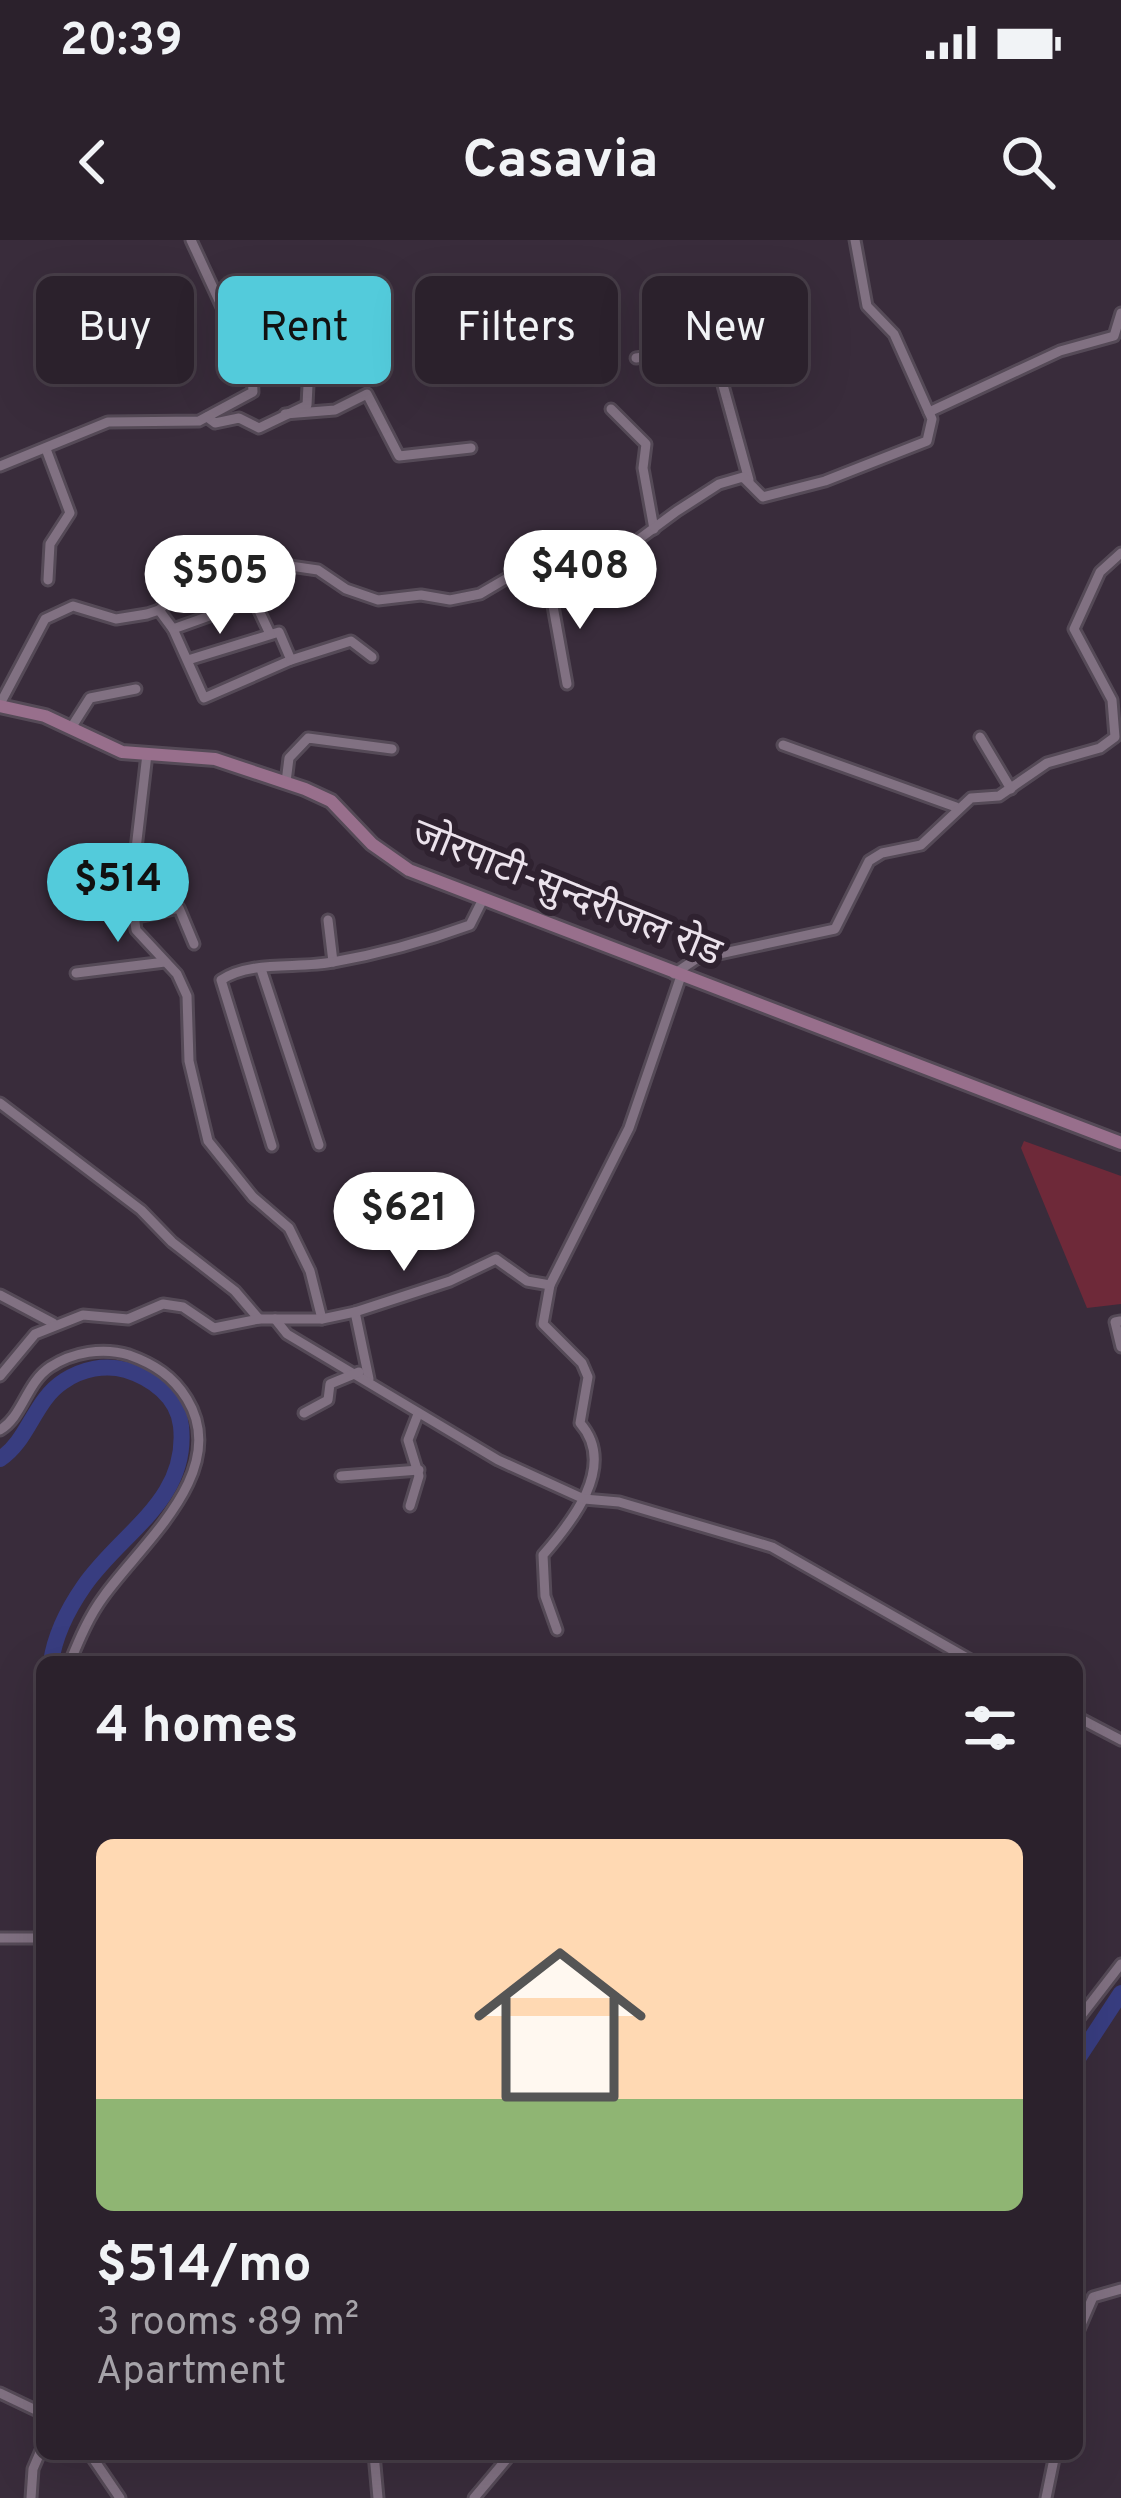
<!DOCTYPE html>
<meta charset="utf-8">
<style>
:root{--surface:#2b212c;--page:#332934;--text:#f1f3f6;--muted:#a6a3a9;--line:#473e48;--accent:#53cbdb}
body{margin:0;font-family:Overpass,"Noto Sans Devanagari",sans-serif;background:var(--page);color:var(--text);height:100vh;display:flex;flex-direction:column;font-size:45px;white-space:nowrap}
*{box-sizing:border-box;margin:0}
p{font-size:39px;color:var(--muted)}
.icon{flex:none;width:66px;height:66px;fill:none;stroke:currentColor;stroke-width:2;stroke-linecap:round;stroke-linejoin:round}
.map{position:relative;flex:1;overflow:hidden}
.panel{position:absolute;left:36px;top:1416px;width:1047px;height:804px;display:flex;flex-direction:column;background:var(--surface);border-radius:18px;box-shadow:0 12px 48px #0002,0 0 0 3px var(--line)}
.panel>*{flex:none}
.hud{position:absolute;left:36px;top:36px;width:1050px;height:108px;display:flex;gap:24px}
.price{position:absolute;translate:-50% -102px;padding:0 27px;border-radius:42px;background:#fff;color:#222;font-size:39px;line-height:78px;filter:drop-shadow(0 3px 6px #0008)}
.price::after{content:'';position:absolute;left:50%;top:72px;width:36px;height:27px;margin-left:-18px;background:inherit;clip-path:polygon(0 0,100% 0,50% 100%)}
.price.on{background:var(--accent);color:#111}
ul{padding:0;list-style:none}
li{display:grid;align-content:center;gap:24px;height:636px;padding:0 60px}
li+li{border-top:3px solid var(--line)}
li span{display:grid;place-items:center;height:372px;border-radius:18px;color:#555}
li>.icon{margin-inline-start:auto}
span .icon{width:216px;height:216px;fill:#fffc;stroke-width:1}
li b{font-size:51px}
h2{display:flex;justify-content:space-between;align-items:center;height:144px;padding:0 60px;font-size:51px}
.pill{padding:0 42px;border-radius:18px;background:var(--surface);box-shadow:0 12px 48px #0002,0 0 0 3px var(--line);font-size:42px;line-height:108px}
.pill.on{background:var(--accent);color:#111}
.status{display:flex;justify-content:space-between;align-items:center;height:84px;padding:0 60px;background:var(--surface);direction:ltr}
.status svg{height:33px;fill:currentColor}
header{display:flex;justify-content:space-between;align-items:center;height:156px;padding:0 60px;background:var(--surface);font-size:54px;font-weight:700}
.map>svg:first-child{display:block}
.green{fill:#6e2939}
.lines{fill:none;stroke-linecap:round;stroke-linejoin:round}
.river{stroke:#383d80;stroke-width:16}
.street-casing{stroke:#554a57;stroke-width:15}
.secondary-casing{stroke:#554a57;stroke-width:18}
.street{stroke:#817182;stroke-width:9}
.secondary{stroke:#986f8c;stroke-width:12}
.labels{text-anchor:middle;dominant-baseline:central;stroke-width:12;stroke-linejoin:round;paint-order:stroke}
.street-label{font-size:39px;fill:#ebe2ec;stroke:#2f2230}
</style>
<div class="status"><b>20:39</b><svg viewBox="0 0 49 12"><path d="M0 12V9h3v3zM5 12V6h3v6zM10 12V3h3v9zM15 12V0h3v12zM26 1h20v11H26zM47 4h2v5h-2z"/></svg></div>
<header><svg class="icon" aria-label="back" viewBox="0 0 24 24"><path d="M15 5l-7 7 7 7"/></svg>Casavia<svg class="icon" aria-label="search" viewBox="0 0 24 24"><circle cx="10" cy="10" r="6"/><path d="M15 15l6 6"/></svg></header>
<div class="map">
<svg width="1121" height="2258" viewBox="0 0 1121 2258">
<rect width="100%" height="100%" fill="#392c3b"/>
<!-- green -->
<polygon class="green" points="1024,901 1121,936 1121,1064 1087,1068 1021,908"/>
<g class="lines">
<!-- river -->
<g class="river">
<path d="M 0,1219 C 29,1200 34,1160 64,1141 C 82,1129 105,1124 126,1130 C 152,1138 178,1157 181,1186 C 189,1261 121,1292 84,1346 C 68,1369 55,1395 51,1422"/>
<polyline points="1077,1820 1121,1753"/>
</g>
<defs>
<g id="street">
<polyline points="636,118 698,109 715,116 749,240"/>
<polyline points="248,124 297,99"/>
<polyline points="611,169 646,204 643,228 654,289"/>
<polyline points="929,172 1060,111 1114,96 1121,73"/>
<polyline points="285,174 335,170 367,154 399,216 471,208"/>
<polyline points="207,177 215,183 239,178 259,188 307,165 308,145 297,99 315,77"/>
<polyline points="46,209 70,273 50,304 48,340"/>
<polyline points="0,226 108,182 199,181 253,152 252,132 191,0"/>
<polyline points="566,338 553,366 567,444"/>
<polyline points="159,370 173,389 204,458 291,420 279,392 188,420"/>
<polyline points="173,389 254,360 270,394"/>
<polyline points="291,420 351,401 372,417"/>
<polyline points="0,464 45,379 73,366 116,379 147,374 159,370 205,329 235,318 318,330 346,349 378,360 421,355 450,360 480,354 543,317 566,338 603,339 631,305 677,271 719,244 743,237 763,257 825,241 927,201 932,179 894,94 867,66 855,0"/>
<polyline points="71,488 90,458 136,449"/>
<polyline points="980,497 1011,549"/>
<polyline points="783,505 956,567"/>
<polyline points="147,514 131,652 136,690 177,734 187,756 189,821 208,901 253,957 289,988 310,1031 322,1079"/>
<polyline points="286,542 289,518 308,498 392,509"/>
<polyline points="133,678 179,668 194,704"/>
<polyline points="328,680 333,722"/>
<polyline points="261,729 319,905"/>
<polyline points="76,733 165,722"/>
<polyline points="674,734 696,719 835,689 869,621 882,613 921,605 971,558 999,556 1047,523 1100,508 1115,497 1112,460 1074,389 1100,332 1121,313"/>
<polyline points="0,863 141,970 172,1002 235,1051 259,1079"/>
<path d="M 272,906 L 221,740 C 251,720 298,729 333,722 C 379,714 426,701 470,685 L 483,659"/>
<path d="M 550,1045 L 543,1084 L 582,1123 L 588,1137 L 580,1183 C 618,1226 571,1283 543,1315 L 545,1356 L 557,1390"/>
<polyline points="0,1055 53,1083"/>
<polyline points="355,1072 369,1139"/>
<polyline points="275,1079 287,1094 498,1220 584,1259 619,1262 772,1307 974,1422"/>
<polyline points="1120,1081 1115,1082 1121,1107"/>
<polyline points="0,1136 35,1094 83,1075 128,1079 163,1064 183,1067 214,1088 259,1079 322,1079 355,1072 450,1041 496,1019 527,1041 550,1045 629,888 681,736"/>
<polyline points="304,1173 328,1160 330,1144 359,1132"/>
<path d="M 0,1190 C 23,1176 26,1143 50,1127 C 73,1112 103,1107 129,1115 C 154,1124 173,1136 187,1159 C 231,1231 142,1303 104,1356 C 89,1376 79,1400 70,1422"/>
<polyline points="341,1236 419,1230"/>
<polyline points="410,1266 419,1236 408,1200 418,1174"/>
<polyline points="579,1422 593,1422"/>
<polyline points="1077,1477 1121,1500"/>
<polyline points="0,1698 42,1698"/>
<polyline points="1077,1781 1121,1724"/>
<polyline points="1077,2094 1093,2057 1121,2049"/>
<polyline points="0,2153 42,2173"/>
<polyline points="90,2214 120,2258"/>
<polyline points="374,2214 378,2258"/>
<polyline points="31,2258 33,2229 42,2208"/>
<polyline points="474,2258 511,2214"/>
<polyline points="1046,2258 1055,2214"/>
</g>
<polyline id="secondary" points="0,466 45,476 122,512 215,519 305,549 331,561 372,604 409,630 1121,903"/>
</defs>
<!-- street casing -->
<use href="#street" class="street-casing"/>
<!-- secondary casing -->
<use href="#secondary" class="secondary-casing"/>
<!-- street -->
<use href="#street" class="street"/>
<!-- secondary -->
<use href="#secondary" class="secondary"/>
</g>
<g class="labels">
<!-- street labels -->
<g class="street-label">
<text transform="translate(566 655) rotate(22)">जोरपाटी-सुन्दरीजल रोड</text>
</g>
</g>
</svg>
<b class="price" style="left:580px;top:392px">$408</b>
<b class="price" style="left:220px;top:397px">$505</b>
<b class="price on" style="left:118px;top:705px">$514</b>
<b class="price" style="left:404px;top:1034px">$621</b>
<div class="hud">
<a class="pill">Buy</a>
<a class="pill on">Rent</a>
<a class="pill">Filters</a>
<a class="pill">New</a>
</div>
<section class="panel">
<h2>4 homes<svg class="icon" aria-label="filters" viewBox="0 0 24 24"><path d="M4 7h16M4 17h16"/><circle cx="9" cy="7" r="2"/><circle cx="15" cy="17" r="2"/></svg></h2>
<ul>
<li><span style="background:linear-gradient(#ffd9b3 70%,#8fb573 0)"><svg class="icon" aria-label="home" viewBox="0 0 24 24"><path d="M3 11l9-7 9 7M6 9v11h12V9"/></svg></span><div><b>$514/mo</b><p>3 rooms · 89 m²</p><p>Apartment</p></div></li>
</ul>
</section>
</div>
